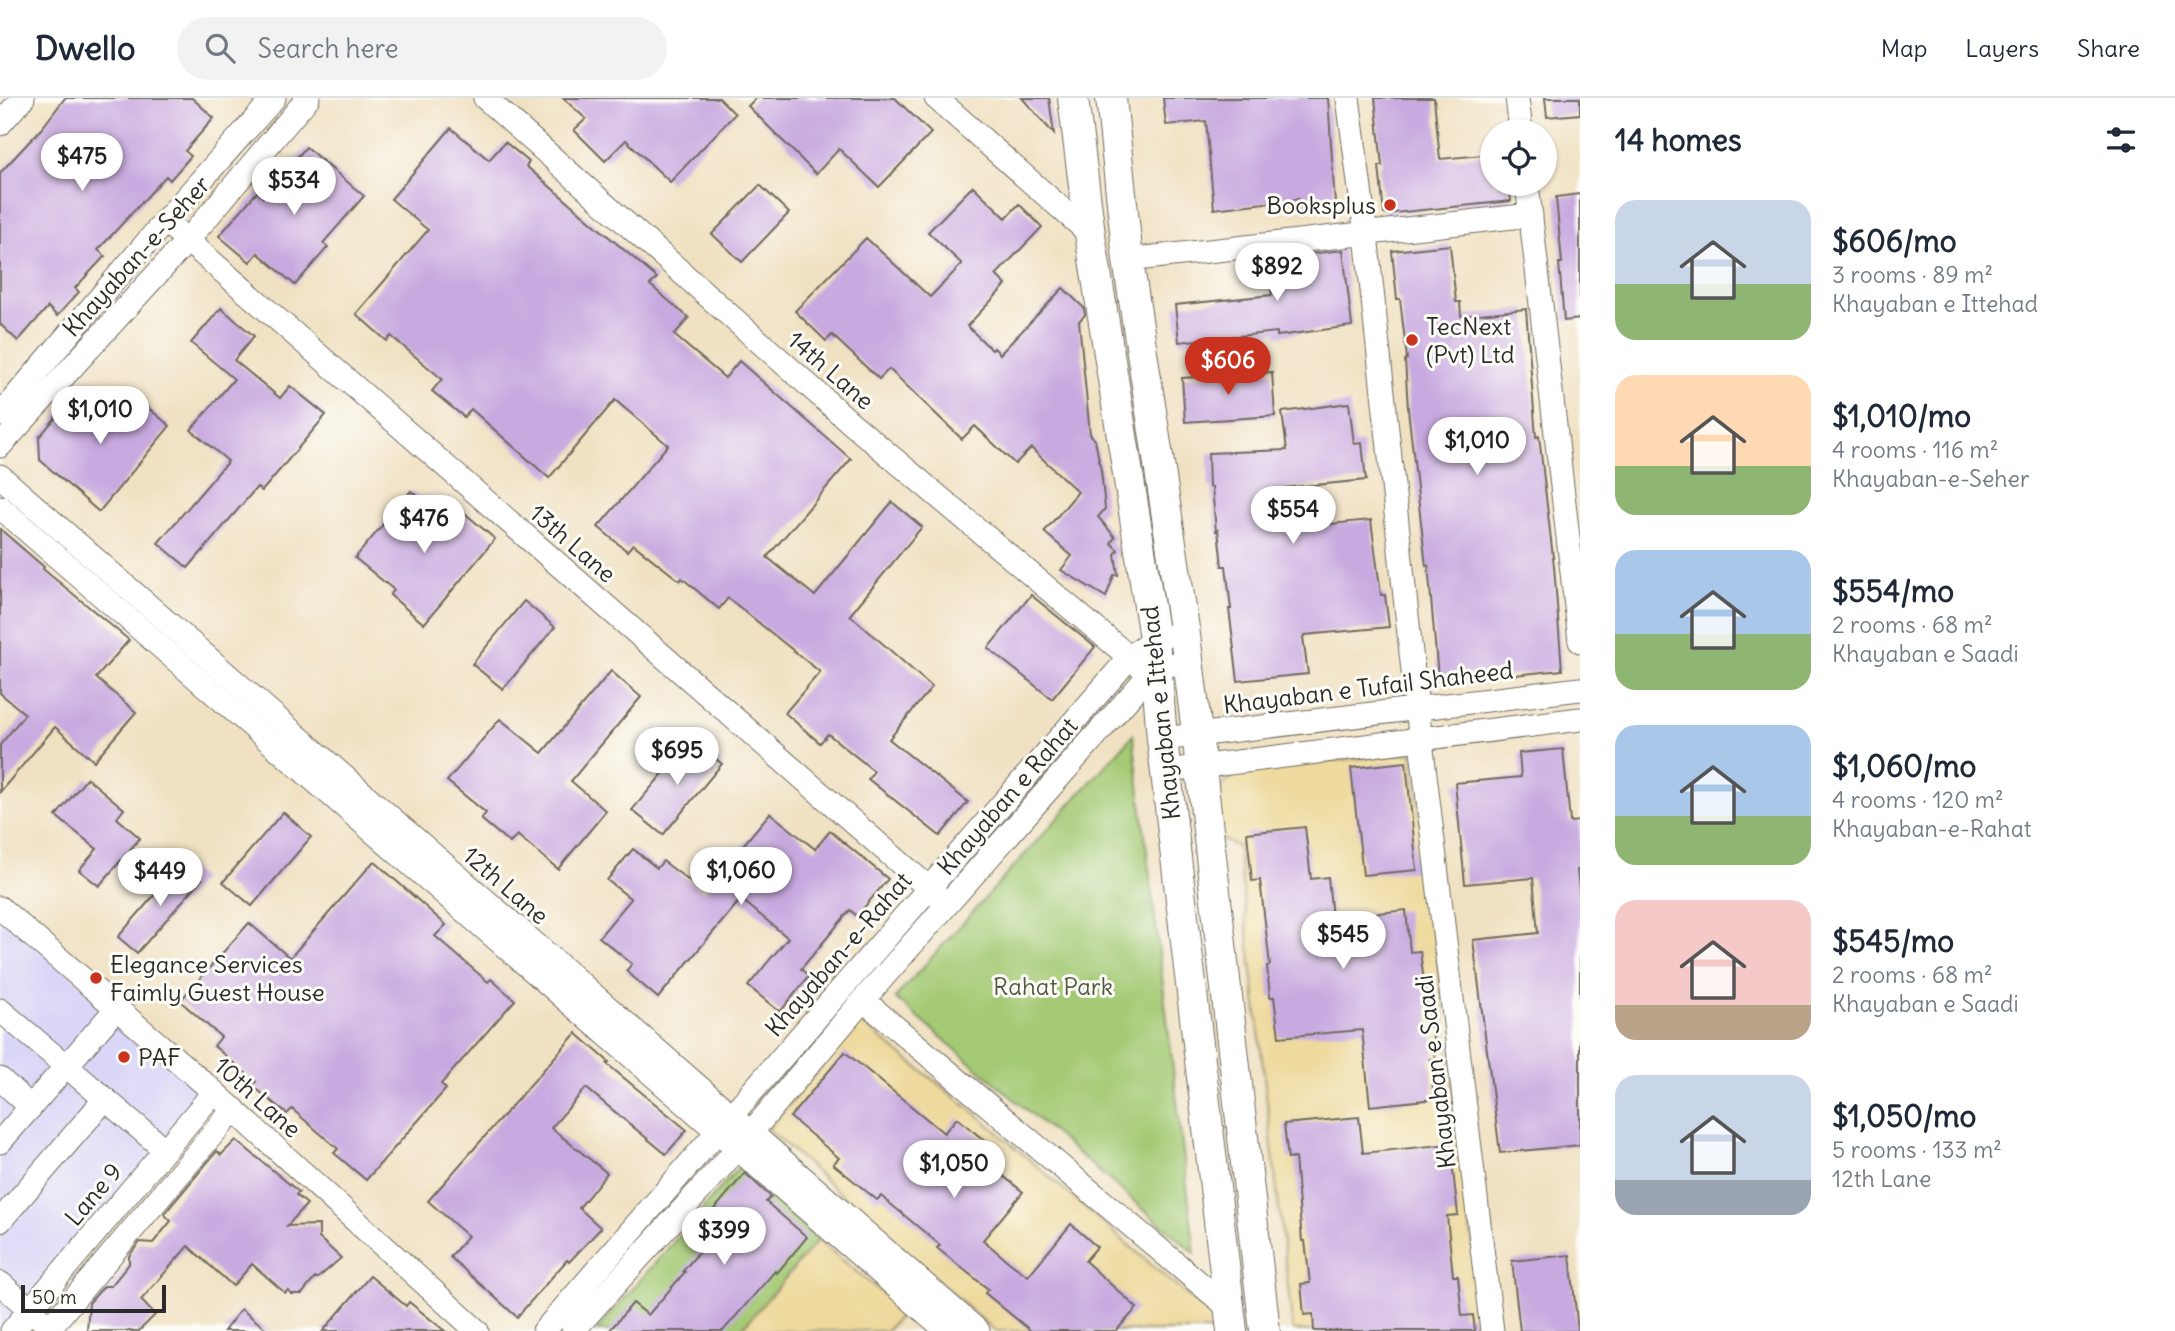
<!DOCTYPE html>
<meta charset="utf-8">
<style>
:root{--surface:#fff;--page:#f2f2f3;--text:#1f2937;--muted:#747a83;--line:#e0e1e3;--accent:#c8321e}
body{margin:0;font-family:Delius,sans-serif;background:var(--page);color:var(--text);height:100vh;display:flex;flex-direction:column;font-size:26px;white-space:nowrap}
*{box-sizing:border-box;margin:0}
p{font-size:23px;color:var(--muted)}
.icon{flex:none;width:38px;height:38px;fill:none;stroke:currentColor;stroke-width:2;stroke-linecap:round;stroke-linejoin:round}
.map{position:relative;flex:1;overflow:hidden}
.sheet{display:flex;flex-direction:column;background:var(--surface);width:595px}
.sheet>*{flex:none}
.fabs{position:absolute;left:1480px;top:21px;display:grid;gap:14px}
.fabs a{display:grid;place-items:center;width:77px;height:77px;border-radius:50%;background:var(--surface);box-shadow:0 2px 5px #0004;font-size:35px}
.scale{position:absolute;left:21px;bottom:18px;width:145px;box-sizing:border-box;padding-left:7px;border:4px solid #2b2b2b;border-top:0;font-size:19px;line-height:24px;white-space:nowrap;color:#2b2b2b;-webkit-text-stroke:5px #fdfcf7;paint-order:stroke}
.price{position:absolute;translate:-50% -60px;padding:0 16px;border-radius:24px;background:#fff;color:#222;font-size:23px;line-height:46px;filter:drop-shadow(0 2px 4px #0008)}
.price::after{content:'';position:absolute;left:50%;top:42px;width:21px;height:16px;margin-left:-10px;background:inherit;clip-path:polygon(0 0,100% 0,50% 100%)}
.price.active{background:var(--accent);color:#fff}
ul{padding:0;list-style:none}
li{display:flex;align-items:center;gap:21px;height:175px;padding:0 35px}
li span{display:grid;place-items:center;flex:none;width:196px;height:140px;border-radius:21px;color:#555}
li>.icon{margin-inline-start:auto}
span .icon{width:84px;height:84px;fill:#fffc;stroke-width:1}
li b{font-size:30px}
h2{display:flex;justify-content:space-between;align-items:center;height:84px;padding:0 35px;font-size:30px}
header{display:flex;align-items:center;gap:42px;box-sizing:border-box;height:98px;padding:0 35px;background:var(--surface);border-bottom:2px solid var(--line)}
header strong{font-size:33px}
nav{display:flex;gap:38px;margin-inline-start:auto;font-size:24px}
.search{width:490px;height:63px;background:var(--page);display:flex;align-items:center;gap:18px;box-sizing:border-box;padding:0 24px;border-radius:38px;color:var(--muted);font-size:26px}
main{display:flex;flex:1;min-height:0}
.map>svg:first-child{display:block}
.built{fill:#dad6f7}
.green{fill:#a4ca74;stroke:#687a50;stroke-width:2}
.sand{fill:#eeda9e;stroke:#8c8264;stroke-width:2}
.building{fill:#c9aae0}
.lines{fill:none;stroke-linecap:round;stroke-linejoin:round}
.minor-casing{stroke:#706b60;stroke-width:25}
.major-casing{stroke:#706b60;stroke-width:32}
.minor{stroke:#fff;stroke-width:23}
.major{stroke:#fff;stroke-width:30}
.poi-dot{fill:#c8321e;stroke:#fdfcf7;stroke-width:2.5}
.labels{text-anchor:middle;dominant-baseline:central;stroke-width:6;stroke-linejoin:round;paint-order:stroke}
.poi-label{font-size:24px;fill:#2b2b2b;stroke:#fdfcf7;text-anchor:start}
.street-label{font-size:24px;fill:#2b2b2b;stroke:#fdfcf7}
.park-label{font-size:24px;fill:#4f5b41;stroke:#fdfcf7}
</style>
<header>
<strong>Dwello</strong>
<div class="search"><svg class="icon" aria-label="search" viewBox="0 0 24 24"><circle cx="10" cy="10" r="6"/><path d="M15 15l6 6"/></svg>Search here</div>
<nav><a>Map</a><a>Layers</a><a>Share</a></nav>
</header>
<main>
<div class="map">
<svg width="1580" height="1233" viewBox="0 0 1580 1233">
<rect width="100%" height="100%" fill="#fdfcf7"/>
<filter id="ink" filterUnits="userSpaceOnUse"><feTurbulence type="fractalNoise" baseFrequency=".0143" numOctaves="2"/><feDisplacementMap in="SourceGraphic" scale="14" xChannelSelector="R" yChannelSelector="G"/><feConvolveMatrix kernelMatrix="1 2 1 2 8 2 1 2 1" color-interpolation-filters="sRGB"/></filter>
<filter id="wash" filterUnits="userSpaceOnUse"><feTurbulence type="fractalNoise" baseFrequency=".00686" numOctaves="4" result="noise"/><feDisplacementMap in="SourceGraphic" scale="28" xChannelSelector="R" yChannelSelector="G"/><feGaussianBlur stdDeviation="1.57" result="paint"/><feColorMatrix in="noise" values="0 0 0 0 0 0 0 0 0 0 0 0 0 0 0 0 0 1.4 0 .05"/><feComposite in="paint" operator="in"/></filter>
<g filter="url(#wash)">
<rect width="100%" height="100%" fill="#f0e1c2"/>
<!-- built -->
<polygon class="built" points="0,817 210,996 0,1233"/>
<!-- green -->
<g class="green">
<polygon points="1133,637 1195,1155 895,900"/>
<polygon points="738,1070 818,1142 740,1233 596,1233"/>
</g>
<!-- sand -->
<g class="sand">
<polygon points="1412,655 1483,1233 1293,1233 1238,749 1216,738 1220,690 1240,672"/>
<polygon points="860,924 980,1019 1214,1221 1216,1233 995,1233 768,1031"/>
<polygon points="818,1142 904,1213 886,1233 740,1233"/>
</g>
<g id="blocks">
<!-- building -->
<g class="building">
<polygon points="65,0 192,0 214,20 185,53 191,58 170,82 166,78 98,152 105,158 75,190 79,194 57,218 48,209 18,243 0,226 0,75 42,30"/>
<polygon points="563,0 719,0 735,16 670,84 626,42 605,63 574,32 586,21"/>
<polygon points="756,0 895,0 931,35 879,89 839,51 816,76 748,8"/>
<polygon points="1022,0 1049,0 1054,36"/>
<polygon points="1163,0 1328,0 1335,106 1300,109 1299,101 1214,111 1206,23 1166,27"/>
<polygon points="1375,0 1434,0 1440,61 1493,56 1493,86 1509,86 1511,103 1384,116 1379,68 1382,68"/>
<polygon points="1545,0 1580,0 1580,16 1547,19"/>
<polygon points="451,30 489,62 505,44 529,64 526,68 657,180 650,187 689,220 674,237 725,280 739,263 851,361 767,459 815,498 892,404 922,429 850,517 932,589 889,641 968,704 940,738 868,681 874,673 828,636 820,645 785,615 820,574 728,500 719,511 682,480 680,483 633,446 627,453 598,429 668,347 615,302 549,380 471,311 464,319 432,293 442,281 391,238 387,243 356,216 428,132 391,101"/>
<polygon points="306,49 364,98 323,145 328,149 295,187 258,155 250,164 219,138 257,94 263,99"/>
<polygon points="760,87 789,115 742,164 712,136"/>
<polygon points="973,88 1006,120 1019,106 1042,129 996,177 1006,187 967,228 992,252 994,250 1000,256 1063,190 1084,210 1085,217 1079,223 1090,336 1095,342 1101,372 1105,411 1098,419 1115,439 1111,445 1118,452 1115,456 1118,477 1114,477 1106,499 1061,472 1072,458 1044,434 1078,394 1031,350 1015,366 975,328 962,341 889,271 879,281 832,237 826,243 795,213 866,140 930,199 962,166 928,134"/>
<polygon points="1580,96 1580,221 1564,223 1559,165 1562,165 1556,99"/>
<polygon points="1450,147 1456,204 1460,204 1461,218 1526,211 1536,339 1539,338 1554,468 1562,572 1504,578 1504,573 1438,579 1428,467 1426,468 1408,311 1405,262 1407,261 1400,201 1397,201 1392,153"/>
<polygon points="1343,152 1352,228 1277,238 1277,234 1179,244 1175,207 1272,197 1267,161"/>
<polygon points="221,210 254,238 234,262 280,300 290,288 326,317 262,393 257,389 188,470 158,445 228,363 191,332 234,281 191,245"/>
<polygon points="1272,274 1275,318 1185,324 1182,280"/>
<polygon points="124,290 170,328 99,414 40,362 39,339 70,303 95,324"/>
<polygon points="1349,305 1354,346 1362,345 1366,382 1285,390 1289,430 1371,422 1381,497 1385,497 1389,529 1305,537 1303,539 1308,576 1238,583 1229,511 1231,511 1226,468 1222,468 1218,432 1216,433 1212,389 1209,389 1208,355 1287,352 1282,314"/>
<polygon points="411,393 450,425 461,412 495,441 424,526 390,497 394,492 355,460"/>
<polygon points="0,431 44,469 43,471 129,542 96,580 136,614 94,663 55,629 0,694 0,647 25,616 0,595"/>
<polygon points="1031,497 1095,549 1052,601 988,550"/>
<polygon points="524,503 555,529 503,591 472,566"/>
<polygon points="611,573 641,599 571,683 606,713 558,771 517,737 510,745 481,721 486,715 447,683 500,621 542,655"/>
<polygon points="692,641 722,666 663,737 632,712"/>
<polygon points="1563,651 1570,724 1580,723 1580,772 1577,772 1580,800 1580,1047 1500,1055 1473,842 1538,835 1533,780 1465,786 1455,685 1521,679 1519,655"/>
<polygon points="1406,664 1417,772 1363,777 1351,670"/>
<polygon points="87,680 124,711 117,720 140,740 99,788 79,772 97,751 56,718"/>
<polygon points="283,714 311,739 252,808 223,784"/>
<polygon points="770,715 815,751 830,733 888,781 857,818 850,812 801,871 809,878 780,914 748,888 788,840 741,801 658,900 626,873 632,866 599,839 631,801 607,782 633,751 657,770 663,763 704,794"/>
<polygon points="1305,729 1311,781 1328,779 1332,820 1406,812 1410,854 1420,853 1430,929 1432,929 1435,961 1430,961 1434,1001 1370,1008 1362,932 1279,939 1274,899 1270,899 1267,868 1270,867 1260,782 1252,783 1247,735"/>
<polygon points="374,763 446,827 435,838 488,884 491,881 515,902 441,986 446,991 366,1082 334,1055 338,1051 292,1011 287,1016 253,988 256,984 214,948 221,939 180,903 249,825 290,860"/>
<polygon points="183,764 202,781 137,855 118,839"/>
<polygon points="576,935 609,964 607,966 687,1032 666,1056 586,990 551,1030 607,1075 579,1110 601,1130 569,1164 567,1162 517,1219 450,1159 468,1138 428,1103"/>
<polygon points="845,954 944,1035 957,1020 985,1043 975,1055 1023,1094 983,1142 1010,1165 1028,1178 1071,1126 1097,1149 1085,1163 1137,1210 1116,1233 1031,1233 985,1195 988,1191 937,1150 940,1147 881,1098 877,1102 833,1066 839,1060 790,1019"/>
<polygon points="1359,1019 1363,1055 1450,1046 1458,1117 1447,1118 1453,1178 1458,1178 1462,1218 1473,1217 1475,1233 1314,1233 1313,1216 1304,1217 1301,1186 1310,1185 1305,1143 1302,1143 1295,1060 1288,1061 1284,1026"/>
<polygon points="236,1042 299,1094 296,1097 307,1106 287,1128 319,1127 319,1140 341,1160 318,1180 315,1180 302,1196 291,1196 288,1192 285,1195 252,1166 233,1188 188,1148 141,1202 155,1217 139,1233 87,1233 89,1205 104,1188 111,1188 129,1166 129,1158 140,1144 153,1145 171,1123 164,1116 217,1053 221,1057"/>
<polygon points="745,1075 771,1099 766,1104 807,1139 777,1175 775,1173 723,1233 609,1233 633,1205 648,1217 685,1174 683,1173 724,1124 712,1114"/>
<polygon points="1570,1157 1578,1233 1520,1233 1512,1163"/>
<polygon points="370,1178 406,1208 409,1204 445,1233 323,1233"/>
<polygon points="241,1211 269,1233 224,1233"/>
</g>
</g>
</g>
<g filter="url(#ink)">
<use href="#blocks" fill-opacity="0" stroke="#706b60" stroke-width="2"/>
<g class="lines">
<defs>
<g id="minor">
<polyline points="485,0 851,325 1141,569"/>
<polyline points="936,0 1090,136"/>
<polyline points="1348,0 1366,137 1417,610 1492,1233"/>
<polyline points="1517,0 1521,33"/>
<polyline points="0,26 23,0"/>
<polyline points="1527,86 1580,543"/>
<polyline points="165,123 947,806"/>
<polyline points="1128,162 1531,117"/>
<polyline points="0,317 165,123 274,0"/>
<polyline points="0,348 187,143 308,0"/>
<polyline points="0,378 978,1233"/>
<polyline points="0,409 947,1233"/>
<polyline points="1162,641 1580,591"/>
<polyline points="1166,673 1580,621"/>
<polyline points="0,810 214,994 477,1233"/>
<polyline points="863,902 1229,1210"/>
<polyline points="0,912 164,1051"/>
<polyline points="0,981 31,1009"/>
<polyline points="0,1044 117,910"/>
<polyline points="0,1123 105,1001"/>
<polyline points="0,1185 42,1222"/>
<polyline points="12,1233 214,994"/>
<polyline points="47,1233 234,1011"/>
<polyline points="544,1233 1130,559 1154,540 1165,538"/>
<polyline points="573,1233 738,1050 863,902 1156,569 1187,564"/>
</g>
<g id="major">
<polyline points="1073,0 1090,136 1154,540 1162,641 1232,1233"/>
<polyline points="1111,0 1128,162 1185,537 1197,635 1265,1233"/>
</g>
</defs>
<!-- minor casing -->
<use href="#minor" class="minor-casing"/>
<!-- major casing -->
<use href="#major" class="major-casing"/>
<!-- minor -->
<use href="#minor" class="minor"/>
<!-- major -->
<use href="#major" class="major"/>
</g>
</g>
<!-- markers -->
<g class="poi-dot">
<circle cx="1390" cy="107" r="7"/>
<circle cx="1412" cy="242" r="7"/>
<circle cx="96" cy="880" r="7"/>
<circle cx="124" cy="959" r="7"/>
</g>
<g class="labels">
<!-- poi labels -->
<g class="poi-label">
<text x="1376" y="107" text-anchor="end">Booksplus</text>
<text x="1426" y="228">TecNext<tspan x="1426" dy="28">(Pvt) Ltd</tspan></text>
<text x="110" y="866">Elegance Services<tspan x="110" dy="28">Faimly Guest House</tspan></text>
<text x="138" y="959">PAF</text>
</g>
<!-- street labels -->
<g class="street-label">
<text transform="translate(136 158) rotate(-48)">Khayaban-e-Seher</text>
<text transform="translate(831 272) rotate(41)">14th Lane</text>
<text transform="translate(573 445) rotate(41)">13th Lane</text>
<text transform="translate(1368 589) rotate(-7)">Khayaban e Tufail Shaheed</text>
<text transform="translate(1160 615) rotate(-96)">Khayaban e Ittehad</text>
<text transform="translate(1007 698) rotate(-49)">Khayaban e Rahat</text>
<text transform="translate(506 787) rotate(41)">12th Lane</text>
<text transform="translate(838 856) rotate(-49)">Khayaban-e-Rahat</text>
<text transform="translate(1435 974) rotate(-97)">Khayaban e Saadi</text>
<text transform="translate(258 999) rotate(42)">10th Lane</text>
<text transform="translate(93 1096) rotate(-50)">Lane 9</text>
</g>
<!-- park labels -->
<g class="park-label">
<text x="1053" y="888">Rahat Park</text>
</g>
</g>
</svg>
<div class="fabs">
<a><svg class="icon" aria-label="locate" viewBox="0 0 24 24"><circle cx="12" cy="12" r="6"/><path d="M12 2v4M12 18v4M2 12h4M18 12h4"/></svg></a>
</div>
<div class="scale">50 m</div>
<b class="price" style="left:82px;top:95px">$475</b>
<b class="price" style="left:294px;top:119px">$534</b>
<b class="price" style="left:1277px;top:205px">$892</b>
<b class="price active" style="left:1228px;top:299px">$606</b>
<b class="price" style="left:100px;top:348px">$1,010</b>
<b class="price" style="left:1477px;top:379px">$1,010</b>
<b class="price" style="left:1293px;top:448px">$554</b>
<b class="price" style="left:424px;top:457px">$476</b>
<b class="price" style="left:677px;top:689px">$695</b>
<b class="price" style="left:741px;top:809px">$1,060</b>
<b class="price" style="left:160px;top:810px">$449</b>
<b class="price" style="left:1343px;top:873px">$545</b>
<b class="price" style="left:954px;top:1102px">$1,050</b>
<b class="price" style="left:724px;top:1169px">$399</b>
</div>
<section class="sheet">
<h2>14 homes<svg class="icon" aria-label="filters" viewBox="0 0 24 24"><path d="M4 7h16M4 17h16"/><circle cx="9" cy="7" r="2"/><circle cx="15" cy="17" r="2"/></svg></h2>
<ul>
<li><span style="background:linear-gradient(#c9d6e8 60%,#8fb573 0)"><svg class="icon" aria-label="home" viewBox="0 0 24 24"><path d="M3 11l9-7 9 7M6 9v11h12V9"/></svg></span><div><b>$606/mo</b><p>3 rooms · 89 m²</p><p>Khayaban e Ittehad</p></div></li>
<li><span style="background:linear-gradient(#ffd9b3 65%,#8fb573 0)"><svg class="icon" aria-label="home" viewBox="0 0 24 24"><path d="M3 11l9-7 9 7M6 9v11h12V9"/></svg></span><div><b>$1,010/mo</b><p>4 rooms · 116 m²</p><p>Khayaban-e-Seher</p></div></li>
<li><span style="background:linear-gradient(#a9c7e8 60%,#8fb573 0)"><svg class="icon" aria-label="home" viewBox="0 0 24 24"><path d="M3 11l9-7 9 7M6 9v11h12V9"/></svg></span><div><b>$554/mo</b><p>2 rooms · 68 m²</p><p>Khayaban e Saadi</p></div></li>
<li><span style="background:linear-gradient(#a9c7e8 65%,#8fb573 0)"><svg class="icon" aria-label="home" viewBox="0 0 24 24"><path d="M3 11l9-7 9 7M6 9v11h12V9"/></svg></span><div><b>$1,060/mo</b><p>4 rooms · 120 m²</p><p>Khayaban-e-Rahat</p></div></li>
<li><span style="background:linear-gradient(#f6c9c9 75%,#b9a48a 0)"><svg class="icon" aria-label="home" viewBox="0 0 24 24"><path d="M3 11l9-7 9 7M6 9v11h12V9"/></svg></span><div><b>$545/mo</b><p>2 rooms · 68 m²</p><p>Khayaban e Saadi</p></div></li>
<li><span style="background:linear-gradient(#c9d6e8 75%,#9aa5b1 0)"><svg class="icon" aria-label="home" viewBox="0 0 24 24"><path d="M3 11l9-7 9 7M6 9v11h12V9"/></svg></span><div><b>$1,050/mo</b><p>5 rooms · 133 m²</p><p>12th Lane</p></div></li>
</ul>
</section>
</main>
